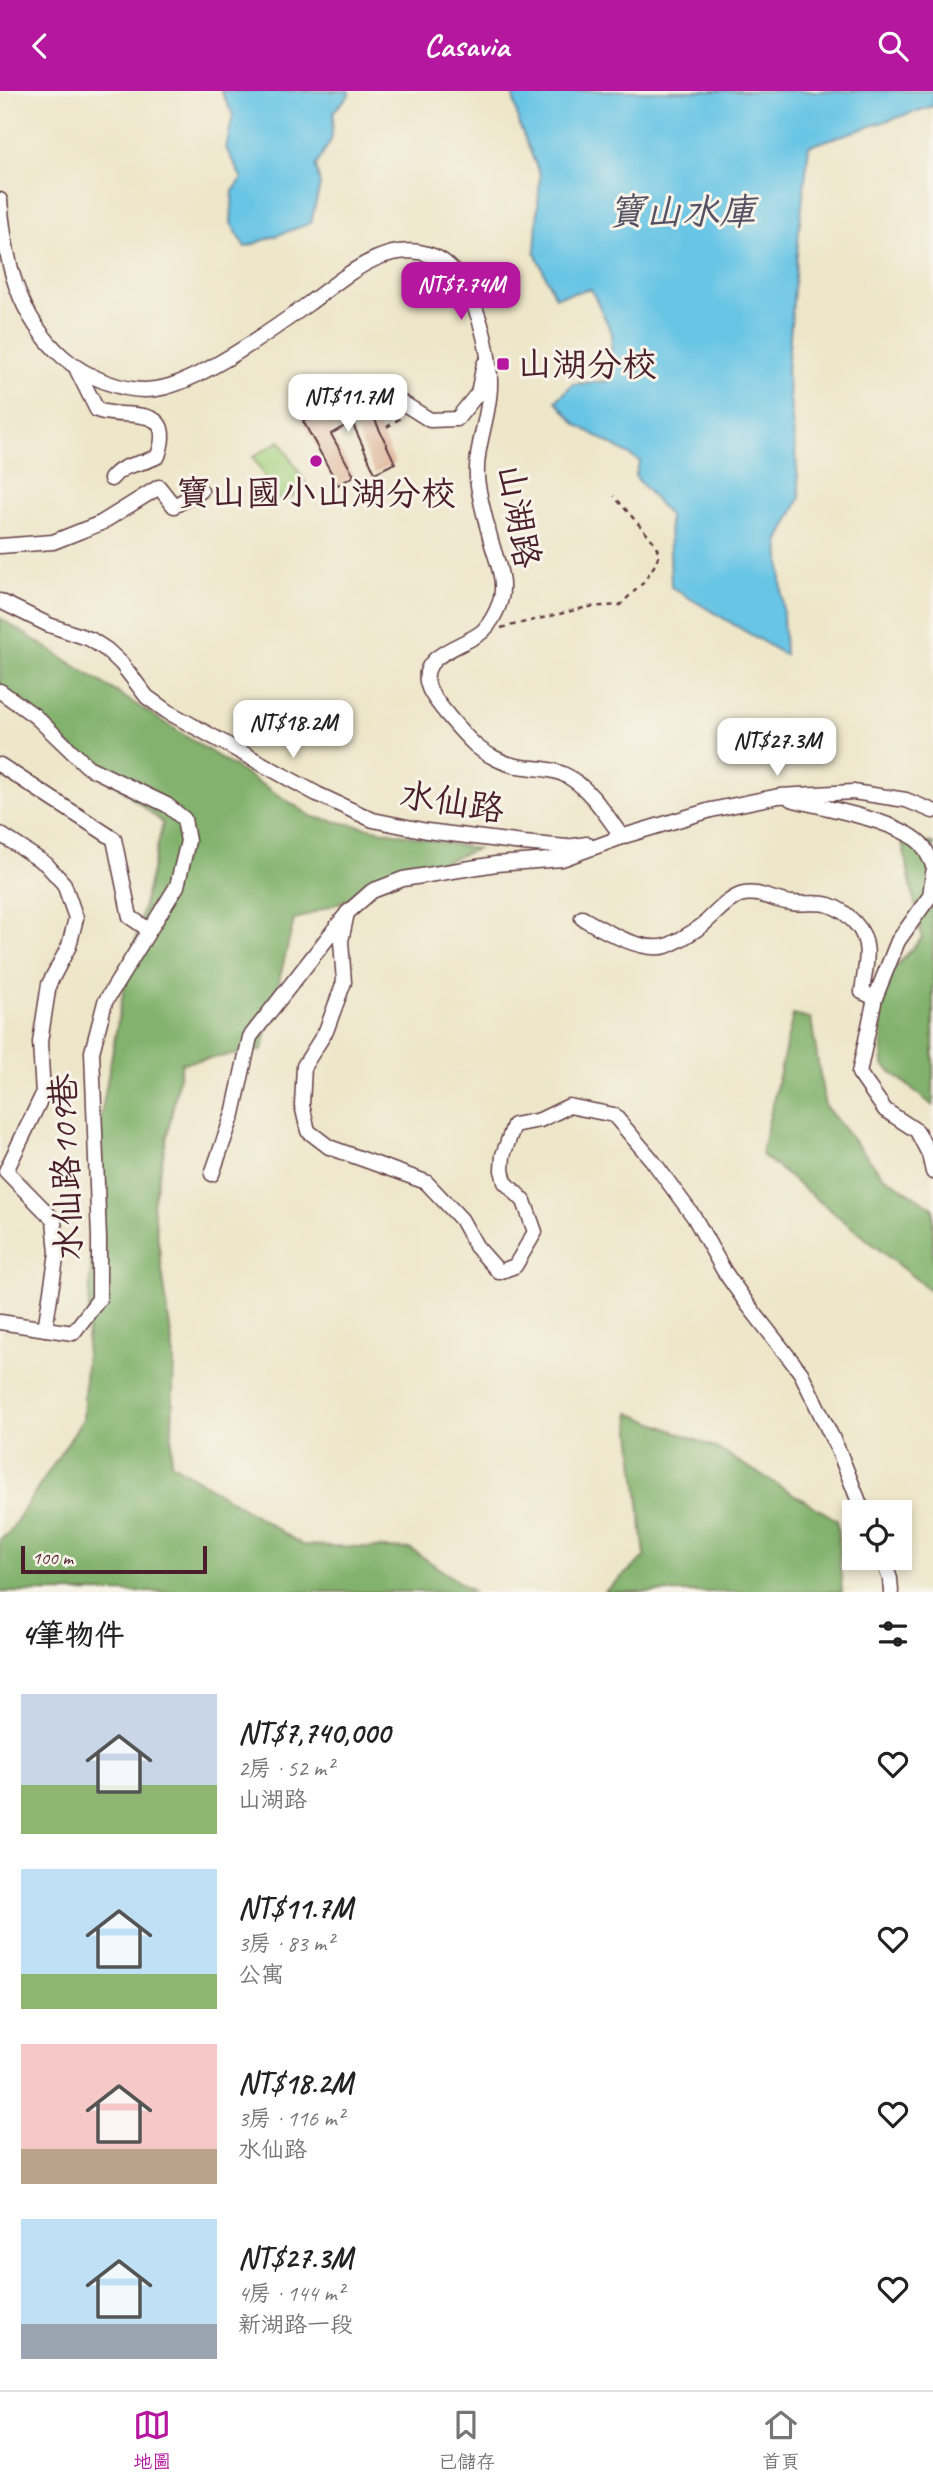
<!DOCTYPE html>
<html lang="zh-TW">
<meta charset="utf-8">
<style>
:root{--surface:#fff;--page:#f2f2f2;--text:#222;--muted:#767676;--line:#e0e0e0;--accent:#b5179e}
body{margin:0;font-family:Caveat,"LXGW WenKai TC",sans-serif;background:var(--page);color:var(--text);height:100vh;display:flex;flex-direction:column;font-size:26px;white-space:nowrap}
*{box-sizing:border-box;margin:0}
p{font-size:23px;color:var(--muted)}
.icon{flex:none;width:38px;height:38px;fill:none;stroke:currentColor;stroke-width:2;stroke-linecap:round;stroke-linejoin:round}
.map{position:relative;height:1501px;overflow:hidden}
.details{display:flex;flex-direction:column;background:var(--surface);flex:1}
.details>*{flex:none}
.fabs{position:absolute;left:842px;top:1409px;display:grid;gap:14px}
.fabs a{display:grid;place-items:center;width:70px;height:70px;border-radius:0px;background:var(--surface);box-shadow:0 4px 10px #0003;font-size:35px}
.scale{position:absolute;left:21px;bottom:18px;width:186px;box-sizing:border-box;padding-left:7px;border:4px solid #4a1f2b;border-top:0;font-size:19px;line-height:24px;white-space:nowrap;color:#4a1f2b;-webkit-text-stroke:5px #f7f3e8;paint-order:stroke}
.price{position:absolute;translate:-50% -60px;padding:0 16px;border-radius:14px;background:#fff;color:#222;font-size:23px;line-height:46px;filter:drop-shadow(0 2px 4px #0008)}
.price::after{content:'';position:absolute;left:50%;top:42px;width:21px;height:16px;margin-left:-10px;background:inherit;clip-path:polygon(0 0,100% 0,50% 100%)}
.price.on{background:var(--accent);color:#fff}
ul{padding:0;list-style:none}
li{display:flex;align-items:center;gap:21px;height:175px;padding:0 21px}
li span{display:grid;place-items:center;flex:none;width:196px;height:140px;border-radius:0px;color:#555}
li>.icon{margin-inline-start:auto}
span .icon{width:84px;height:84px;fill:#fffc;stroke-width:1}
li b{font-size:30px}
h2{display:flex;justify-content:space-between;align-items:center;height:84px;padding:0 21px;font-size:30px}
header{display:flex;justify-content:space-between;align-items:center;height:91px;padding:0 21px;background:var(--accent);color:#fff;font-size:32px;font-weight:800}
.tabs{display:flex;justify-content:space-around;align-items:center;height:98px;border-top:2px solid var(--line);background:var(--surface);font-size:19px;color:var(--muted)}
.tabs a{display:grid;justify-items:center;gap:4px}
.tabs .on{color:var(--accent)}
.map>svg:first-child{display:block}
.green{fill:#a3d07e;stroke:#767854;stroke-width:2}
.forest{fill:#82b26d;stroke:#66684c;stroke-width:2}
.water{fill:#67c5e5;stroke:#587288;stroke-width:2}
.building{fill:#dcad8f}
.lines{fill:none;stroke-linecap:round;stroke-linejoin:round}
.minor-casing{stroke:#623d43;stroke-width:17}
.path{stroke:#623d43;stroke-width:2.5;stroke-dasharray:5 5;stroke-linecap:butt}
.minor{stroke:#fff;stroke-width:14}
.poi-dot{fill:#b5179e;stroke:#f7f3e8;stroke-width:2.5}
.labels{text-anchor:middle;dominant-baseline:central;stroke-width:6;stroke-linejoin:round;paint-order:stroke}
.poi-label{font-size:35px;fill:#4a1f2b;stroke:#f7f3e8;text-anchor:start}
.street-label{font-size:35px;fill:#4a1f2b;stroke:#f7f3e8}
.water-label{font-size:37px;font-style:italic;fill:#535163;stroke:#f7f3e8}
</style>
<header><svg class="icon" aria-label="back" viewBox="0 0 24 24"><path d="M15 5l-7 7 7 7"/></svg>Casavia<svg class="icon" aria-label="search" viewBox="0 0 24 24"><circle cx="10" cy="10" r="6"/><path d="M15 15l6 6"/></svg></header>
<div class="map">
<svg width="933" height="1501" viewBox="0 0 933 1501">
<rect width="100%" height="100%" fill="#f7f3e8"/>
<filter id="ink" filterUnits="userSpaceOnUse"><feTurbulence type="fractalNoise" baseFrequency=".0143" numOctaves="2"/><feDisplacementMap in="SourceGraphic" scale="14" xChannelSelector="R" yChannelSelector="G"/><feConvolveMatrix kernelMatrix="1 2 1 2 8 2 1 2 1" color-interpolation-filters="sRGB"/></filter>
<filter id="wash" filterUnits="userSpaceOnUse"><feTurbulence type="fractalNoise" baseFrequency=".00686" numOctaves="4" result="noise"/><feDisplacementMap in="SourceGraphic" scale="28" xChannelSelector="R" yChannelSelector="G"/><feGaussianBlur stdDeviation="1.57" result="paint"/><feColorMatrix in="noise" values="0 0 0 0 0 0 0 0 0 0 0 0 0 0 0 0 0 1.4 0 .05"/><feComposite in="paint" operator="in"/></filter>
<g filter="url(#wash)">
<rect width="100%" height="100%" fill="#ede6c9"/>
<!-- green -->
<polygon class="green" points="280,350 308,396 281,412 253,366"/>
<!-- forest -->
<g class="forest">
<polygon points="0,527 313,726 477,758 294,829 262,959 182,972 153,1113 174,1267 171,1372 303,1454 411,1458 473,1501 0,1501 0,1448 8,1443 83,1328 98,1041 122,907 163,732 0,596"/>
<polygon points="902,751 933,752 933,1015 883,974 880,893 922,847"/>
<polygon points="793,924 811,928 825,1015 882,1084 933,1117 933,1202 761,1063"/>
<polygon points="629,1322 714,1356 837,1429 842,1501 604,1501 645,1466"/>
</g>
<!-- water -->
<g class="water">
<polygon points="221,0 349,0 349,4 334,20 331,49 316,75 320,94 311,132 245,156 231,132 233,100 242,88 226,57 233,24"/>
<polygon points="512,0 933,0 933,15 809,55 799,140 787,280 800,407 779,449 785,564 671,496 669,425 635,385 640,370 576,333 556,310 573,293 610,290 612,242 591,198 555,206 535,161 540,84 519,33"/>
</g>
<g id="blocks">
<!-- building -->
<polygon class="building" points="361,299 395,372 375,382 352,331 331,343 354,385 338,394 303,330 320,320 317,315 332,305 335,311"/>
</g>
</g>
<g filter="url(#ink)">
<use href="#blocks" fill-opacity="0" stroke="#623d43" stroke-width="2"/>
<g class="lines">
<defs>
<g id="minor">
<path d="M 0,109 C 5,169 17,225 63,266 C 86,286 125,303 156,298 C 196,293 274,238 308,213 C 344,187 386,146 433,165 C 472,180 491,255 490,294 C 490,325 475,355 477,387 C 479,406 485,427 490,446 C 495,467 507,489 500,511 C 496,522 491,532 483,540 C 465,556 415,563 429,597 C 433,609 465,645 475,654 C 485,663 504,673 517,675 C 532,678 548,676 563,683 C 588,694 607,725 622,746"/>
<path d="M 77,279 L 97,319 C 125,330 177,310 158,365 C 140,375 124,371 111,388"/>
<polyline points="382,299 430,329 457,328 478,302 484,273"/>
<polyline points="0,455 53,451 101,432 159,396 174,415 201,400"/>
<polyline points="0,510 49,534 90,548 107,559 121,572 147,606 168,621 317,703 373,729 427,740 523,752 567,756 587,753"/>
<polyline points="0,600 35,625 88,676 167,714 184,728 188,750 177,795 105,911 92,961 99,1148 99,1208 73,1242 0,1231"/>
<polyline points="0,674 114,748 130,826 149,839"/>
<path d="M 791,708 C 823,717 903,730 923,755 C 927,761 930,768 933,774"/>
<polyline points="0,743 46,773 64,793 76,827 69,855 49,893 40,951 43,1003 6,1080 54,1129 57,1162 45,1238"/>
<polyline points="622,746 562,768 496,773 403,788 372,800 347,822 341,850 344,891 326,940 304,975 302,1014 308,1040 329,1056 426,1091 461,1128 476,1155 499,1181 515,1175 535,1141 524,1110 505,1091 502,1079 503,1064 514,1034 540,1029 569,1015 614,1024 652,1069 694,1126 724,1180 748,1214 801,1282 840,1363 863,1421"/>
<polyline points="614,748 711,719 779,705 853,701 906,709 933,720"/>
<polyline points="933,782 930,805 898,850 875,907 859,982 885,1019 917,1040 929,1063 933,1081"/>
<path d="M 582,827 C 603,839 642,862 666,855 C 675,852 701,837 707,830 C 717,821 727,809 740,804 C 757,798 775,811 792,812 C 805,814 816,810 829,814 C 839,817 848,824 855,832 C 874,852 865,876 862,901 L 875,907"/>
<polyline points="212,1083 233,1023 250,946 344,826"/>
<polyline points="882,1466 890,1488 891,1501"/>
</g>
</defs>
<!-- minor casing -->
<use href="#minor" class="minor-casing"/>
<!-- path -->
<g class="path">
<polyline points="387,336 402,326"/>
<polyline points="501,537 588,516 620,514 643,492 656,472 659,462 654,451 614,405"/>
</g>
<!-- minor -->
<use href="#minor" class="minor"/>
</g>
</g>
<!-- markers -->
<g class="poi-dot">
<rect x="496" y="266" width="14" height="14" rx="3.5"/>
<circle cx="316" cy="370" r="7"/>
</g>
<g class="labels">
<!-- poi labels -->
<g class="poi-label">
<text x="517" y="273">山湖分校</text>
<text x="316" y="402" text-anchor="middle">寶山國小山湖分校</text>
</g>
<!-- street labels -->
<g class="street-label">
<text transform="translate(519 425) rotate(80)">山湖路</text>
<text transform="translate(452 711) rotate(9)">水仙路</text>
<text transform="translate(66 1076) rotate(-92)">水仙路109巷</text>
</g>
<!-- water labels -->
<g class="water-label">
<text x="682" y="120">寶山水庫</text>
</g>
</g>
</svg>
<div class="fabs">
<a><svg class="icon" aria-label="locate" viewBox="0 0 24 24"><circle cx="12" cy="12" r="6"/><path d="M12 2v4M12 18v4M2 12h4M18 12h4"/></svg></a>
</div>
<div class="scale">100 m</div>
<b class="price on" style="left:461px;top:231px">NT$7.74M</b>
<b class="price" style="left:348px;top:343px">NT$11.7M</b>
<b class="price" style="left:293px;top:669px">NT$18.2M</b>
<b class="price" style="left:777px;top:687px">NT$27.3M</b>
</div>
<section class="details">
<h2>4筆物件<svg class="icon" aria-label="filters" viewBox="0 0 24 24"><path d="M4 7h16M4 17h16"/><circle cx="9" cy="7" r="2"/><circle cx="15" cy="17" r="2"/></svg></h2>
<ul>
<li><span style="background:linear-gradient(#c9d6e8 65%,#8fb573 0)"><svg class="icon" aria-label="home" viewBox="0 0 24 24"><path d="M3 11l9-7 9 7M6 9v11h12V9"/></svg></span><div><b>NT$7,740,000</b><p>2房 · 52 m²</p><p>山湖路</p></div><svg class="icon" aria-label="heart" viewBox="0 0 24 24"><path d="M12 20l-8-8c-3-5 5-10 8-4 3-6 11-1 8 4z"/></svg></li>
<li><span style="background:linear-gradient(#bfe0f5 75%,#8fb573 0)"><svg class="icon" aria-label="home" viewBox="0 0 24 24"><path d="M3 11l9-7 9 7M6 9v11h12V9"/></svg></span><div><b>NT$11.7M</b><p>3房 · 83 m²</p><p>公寓</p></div><svg class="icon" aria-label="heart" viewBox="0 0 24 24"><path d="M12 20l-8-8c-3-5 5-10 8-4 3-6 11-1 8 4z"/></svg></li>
<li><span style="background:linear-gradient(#f6c9c9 75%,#b9a48a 0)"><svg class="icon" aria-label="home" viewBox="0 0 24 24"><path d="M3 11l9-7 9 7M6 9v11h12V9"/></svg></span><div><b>NT$18.2M</b><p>3房 · 116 m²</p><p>水仙路</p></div><svg class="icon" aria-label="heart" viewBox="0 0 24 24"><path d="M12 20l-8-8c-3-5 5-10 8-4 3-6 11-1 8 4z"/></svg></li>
<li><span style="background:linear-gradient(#bfe0f5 75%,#9aa5b1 0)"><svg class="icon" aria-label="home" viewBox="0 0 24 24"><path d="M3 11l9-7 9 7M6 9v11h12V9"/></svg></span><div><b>NT$27.3M</b><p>4房 · 144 m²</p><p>新湖路一段</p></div><svg class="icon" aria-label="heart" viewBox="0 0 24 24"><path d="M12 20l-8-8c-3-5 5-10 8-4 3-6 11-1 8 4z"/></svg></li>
</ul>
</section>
<nav class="tabs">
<a class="on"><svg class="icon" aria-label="map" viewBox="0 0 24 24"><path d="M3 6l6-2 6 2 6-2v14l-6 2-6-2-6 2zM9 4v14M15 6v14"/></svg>地圖</a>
<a><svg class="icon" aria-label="saved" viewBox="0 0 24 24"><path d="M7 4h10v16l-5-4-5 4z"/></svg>已儲存</a>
<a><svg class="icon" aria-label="home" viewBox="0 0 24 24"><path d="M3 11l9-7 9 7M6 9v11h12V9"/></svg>首頁</a>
</nav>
